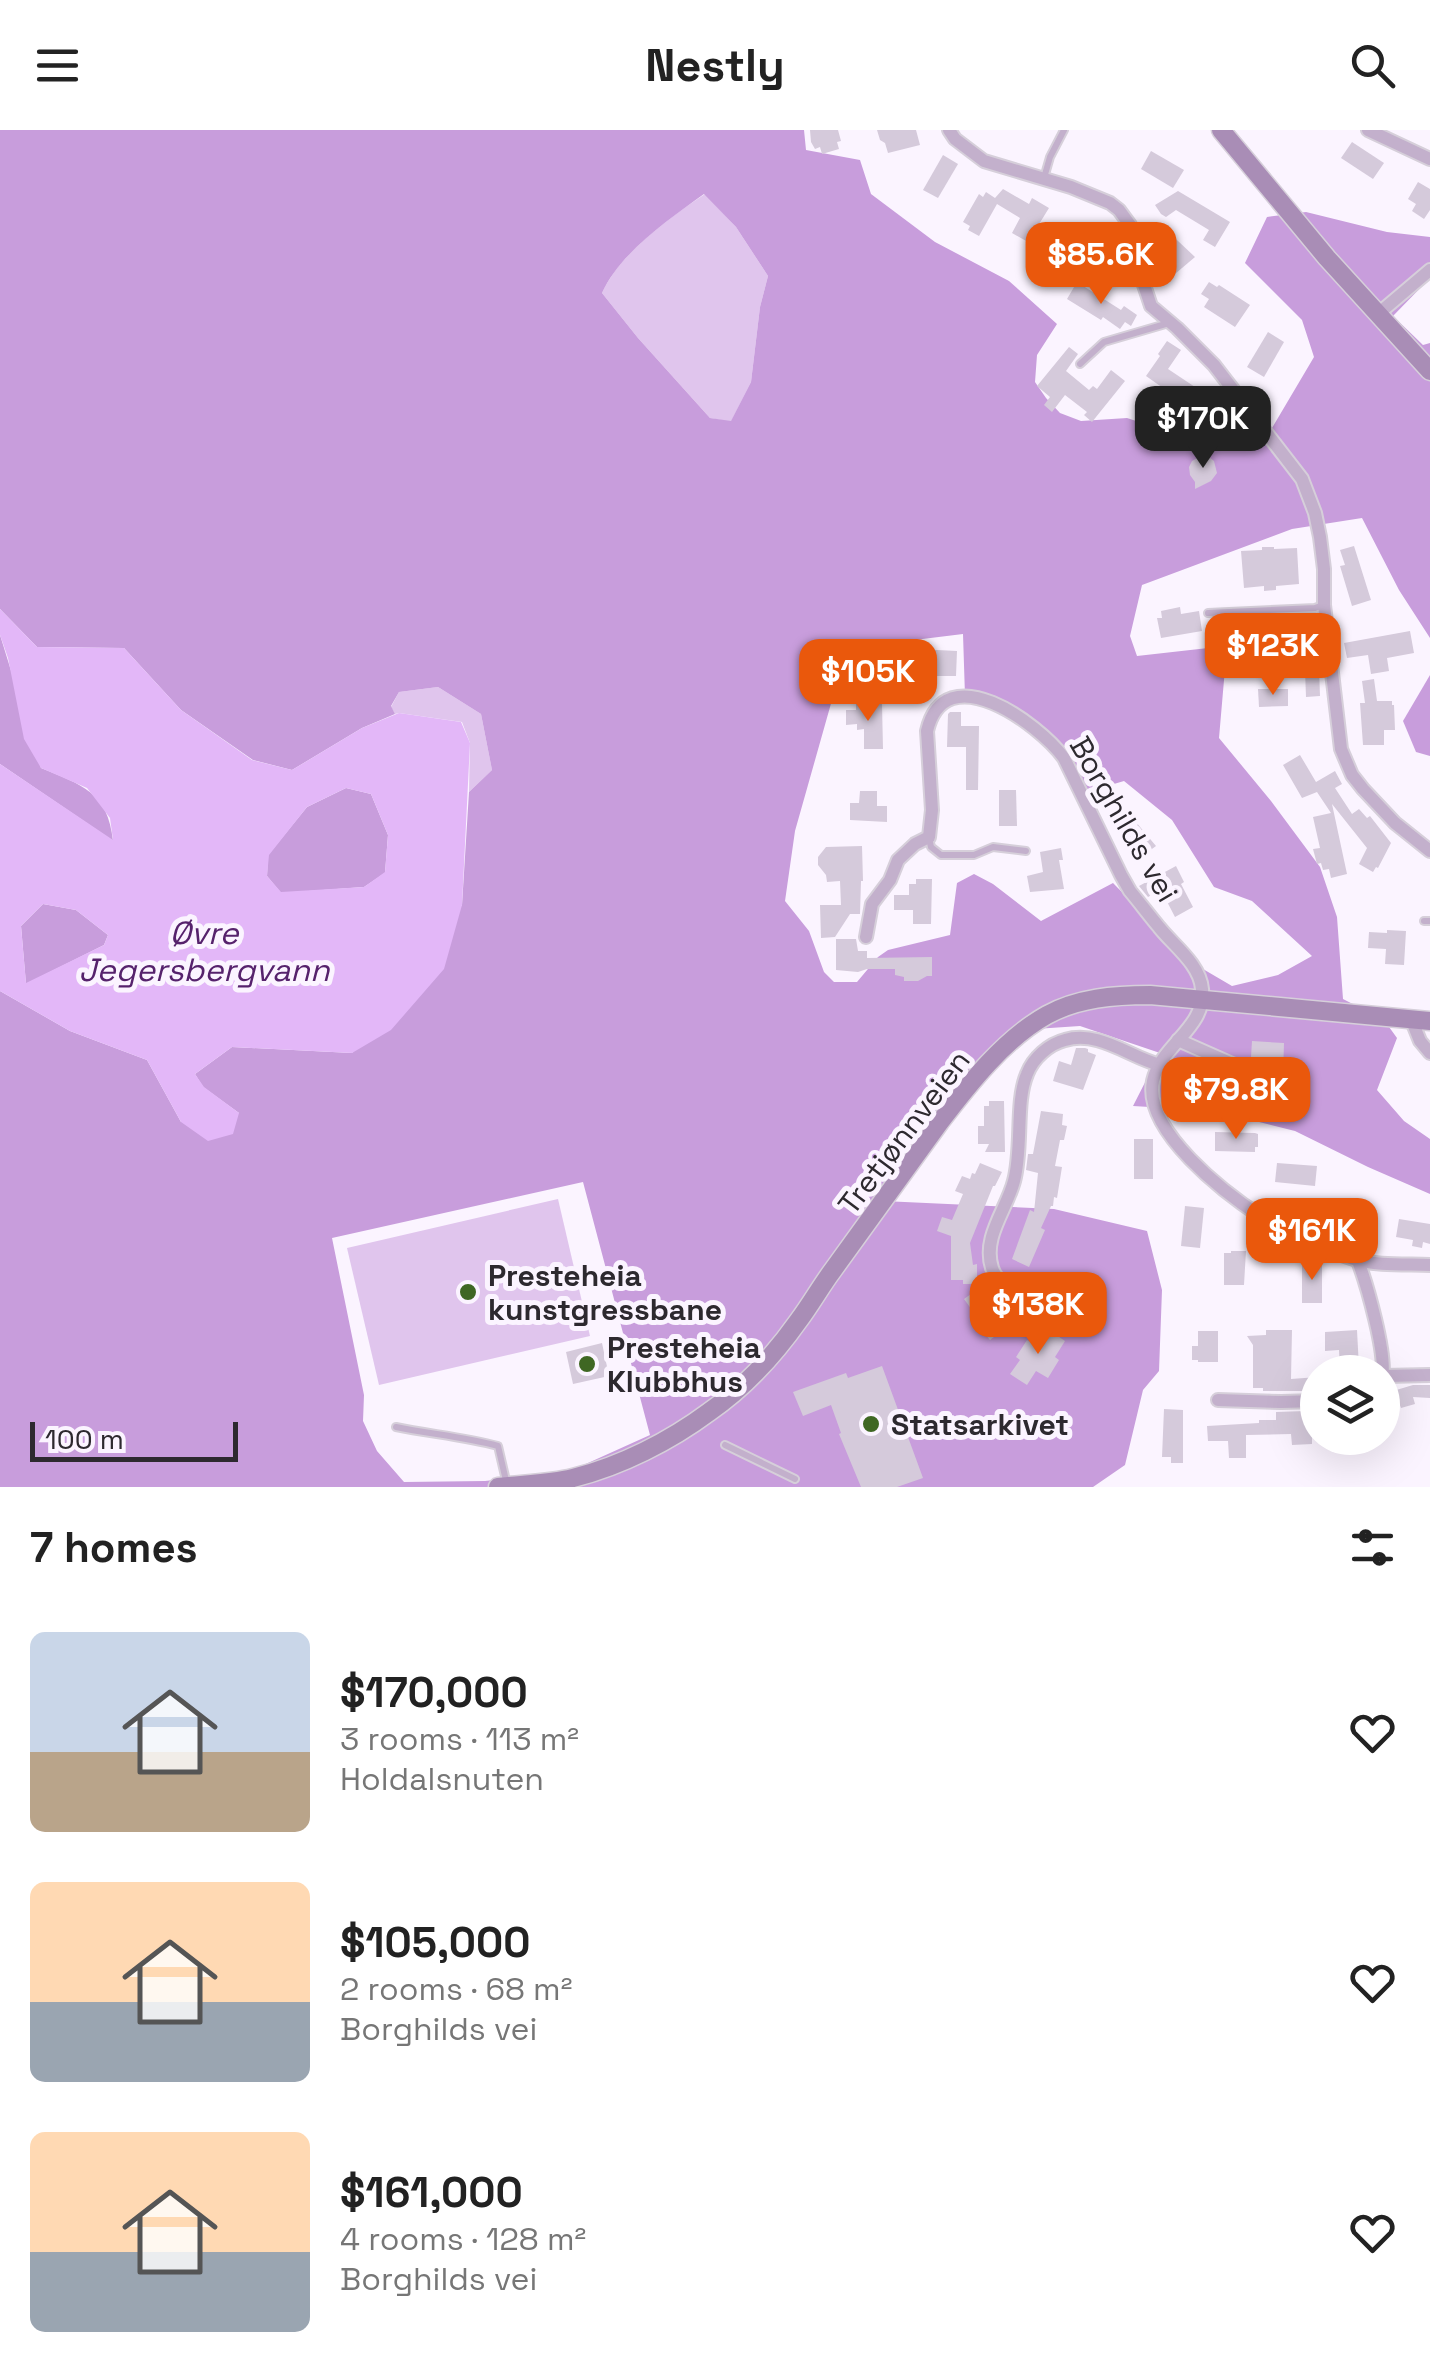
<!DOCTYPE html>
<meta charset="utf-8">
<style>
:root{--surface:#fff;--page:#f2f2f2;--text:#222;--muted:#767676;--accent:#ea580c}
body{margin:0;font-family:"Space Grotesk",sans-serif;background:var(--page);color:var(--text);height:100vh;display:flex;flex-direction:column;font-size:38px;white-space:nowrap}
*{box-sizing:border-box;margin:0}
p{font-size:32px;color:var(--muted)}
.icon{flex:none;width:55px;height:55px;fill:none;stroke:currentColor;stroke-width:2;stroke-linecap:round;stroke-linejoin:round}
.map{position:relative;height:1357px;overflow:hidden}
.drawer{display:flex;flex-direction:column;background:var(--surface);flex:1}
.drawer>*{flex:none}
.tools{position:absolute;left:1300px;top:1225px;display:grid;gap:20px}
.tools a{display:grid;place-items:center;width:100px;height:100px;border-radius:50%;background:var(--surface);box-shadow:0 10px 40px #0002;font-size:50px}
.scale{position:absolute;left:30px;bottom:25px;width:208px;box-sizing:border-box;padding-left:10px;border:5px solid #2d292f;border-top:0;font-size:28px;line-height:35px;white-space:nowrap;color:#2d292f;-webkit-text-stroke:8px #fbf4ff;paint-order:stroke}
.price{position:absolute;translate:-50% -85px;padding:0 22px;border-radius:20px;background:var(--accent);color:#fff;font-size:32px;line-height:65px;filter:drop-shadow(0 2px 5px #0008)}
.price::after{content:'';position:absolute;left:50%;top:60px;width:30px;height:22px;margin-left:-15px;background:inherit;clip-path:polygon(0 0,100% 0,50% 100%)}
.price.current{background:#222;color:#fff}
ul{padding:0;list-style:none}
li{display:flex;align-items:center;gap:30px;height:250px;padding:0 30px}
li span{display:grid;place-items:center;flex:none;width:280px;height:200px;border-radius:15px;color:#555}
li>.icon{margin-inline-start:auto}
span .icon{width:120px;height:120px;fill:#fffc;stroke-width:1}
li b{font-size:42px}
h2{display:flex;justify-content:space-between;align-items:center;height:120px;padding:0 30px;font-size:42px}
header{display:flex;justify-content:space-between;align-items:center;height:130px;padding:0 30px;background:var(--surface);font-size:45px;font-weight:700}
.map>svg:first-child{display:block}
.green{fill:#e0c5ed}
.forest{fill:#c89ddc;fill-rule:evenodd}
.water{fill:#e3b7f8;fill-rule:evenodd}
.building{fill:#d5cadb}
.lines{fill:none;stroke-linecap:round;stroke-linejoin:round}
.lane-casing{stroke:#d6cfda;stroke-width:10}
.street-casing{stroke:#d6cfda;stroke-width:16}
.secondary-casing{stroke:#d6cfda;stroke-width:21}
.lane{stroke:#c3b0cc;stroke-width:6}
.street{stroke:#c3b0cc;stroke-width:12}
.secondary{stroke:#a98db6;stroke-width:18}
.poi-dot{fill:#3f6723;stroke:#fbf4ff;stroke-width:4}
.labels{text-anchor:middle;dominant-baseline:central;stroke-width:10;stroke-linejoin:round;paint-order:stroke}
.street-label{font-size:30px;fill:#2d292f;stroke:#fbf4ff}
.poi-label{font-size:30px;font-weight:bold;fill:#2d292f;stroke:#fbf4ff;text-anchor:start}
.water-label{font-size:32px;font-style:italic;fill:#56226c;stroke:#fbf4ff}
</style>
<header><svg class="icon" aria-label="menu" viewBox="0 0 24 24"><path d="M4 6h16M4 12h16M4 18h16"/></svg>Nestly<svg class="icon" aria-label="search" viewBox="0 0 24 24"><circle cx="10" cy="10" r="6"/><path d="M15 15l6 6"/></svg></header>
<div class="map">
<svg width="1430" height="1357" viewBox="0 0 1430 1357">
<rect width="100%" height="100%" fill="#fbf4ff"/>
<!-- green -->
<g class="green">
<path d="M 705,64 L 736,97 L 768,146 L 760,177 L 751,252 L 731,292 L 710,288 L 638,208 L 602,163 C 620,123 669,88 705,64 Z"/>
<polygon points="438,557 481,584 492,640 469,662 470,613 462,592 399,583 395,584 391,577 399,562"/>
<polygon points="558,1069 590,1206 379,1255 347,1118"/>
</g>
<!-- forest -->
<g class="forest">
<path d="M 0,0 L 804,0 L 806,20 L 860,30 L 871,64 L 935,112 L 1009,151 L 1057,194 L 1037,225 L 1035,252 L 1046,268 L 1060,283 L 1081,291 L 1127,288 L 1170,302 L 1224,276 L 1272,298 L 1314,227 L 1302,190 L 1245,133 L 1267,87 L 1306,82 L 1387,102 L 1430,107 L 1430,148 L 1393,186 L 1423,215 L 1430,213 L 1430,508 L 1399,460 L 1362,388 L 1292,399 L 1142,455 L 1130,506 L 1137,526 L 1217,517 L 1226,527 L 1219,608 L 1271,671 L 1320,737 L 1337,787 L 1343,869 L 1384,890 L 1397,908 L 1377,960 L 1404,991 L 1430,1009 L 1430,1064 L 1368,1037 L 1295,1001 L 1216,981 L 1133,976 L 1160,923 L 1080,896 L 1020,900 L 883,1071 L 1054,1079 L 1147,1101 L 1162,1160 L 1159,1241 L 1143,1260 L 1125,1335 L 1093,1357 L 0,1357 L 0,861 L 70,901 L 147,930 L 181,992 L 239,983 L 203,957 L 195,944 L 232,917 L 352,923 L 462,775 L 469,662 L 492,640 L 481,584 L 438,557 L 399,562 L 391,576 L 395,584 L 362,598 L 292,640 L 253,630 L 181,580 L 124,518 L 37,517 L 0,479 ZM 704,64 L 736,97 L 768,146 L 760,177 L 751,252 L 731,291 L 710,288 L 638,208 L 602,163 C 620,123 669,89 704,64 ZM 963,504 L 965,566 L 1032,600 L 1087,662 L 1124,651 L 1172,690 L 1214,757 L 1252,771 L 1312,826 L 1278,845 L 1232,856 L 1191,832 L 1113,753 L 1041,791 L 993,754 L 974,744 L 957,753 L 950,805 L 888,820 L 878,827 L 857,852 L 834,852 L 824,842 L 809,801 L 785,771 L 795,701 L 832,570 L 871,551 L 890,513 ZM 583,1052 L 650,1305 L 568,1342 L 485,1351 L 404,1352 L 377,1321 L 363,1291 L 364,1265 L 332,1108 Z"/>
<path d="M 0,505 L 41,638 C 82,655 108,662 113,711 L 0,634 Z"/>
<polygon points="1430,545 1430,626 1416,622 1403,591"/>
<polygon points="346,658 371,664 388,705 385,743 364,757 281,763 267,746 268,725 307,677"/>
<polygon points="43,774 76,780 108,805 104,815 26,854 21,796"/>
</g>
<!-- water -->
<path class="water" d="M 0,479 L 37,517 L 124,518 L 181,580 L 252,630 L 292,640 L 362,598 L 399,583 L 461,592 L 470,613 L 462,775 L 444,839 L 391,900 L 352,923 L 232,917 L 195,944 L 204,957 L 239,983 L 233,1004 L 208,1011 L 181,992 L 147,930 L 70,901 L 0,861 L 0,634 L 113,710 L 110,688 L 87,658 L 41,638 L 24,609 L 8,528 L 0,505 ZM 346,658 L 371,664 L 388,705 L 385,742 L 364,757 L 281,762 L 267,746 L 269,725 L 307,677 ZM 43,774 L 76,780 L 108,805 L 104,815 L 26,853 L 21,796 Z"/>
<!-- building -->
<g class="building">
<polygon points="810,0 838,0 841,11 837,12 839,19 822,24 820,17 815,19 811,12"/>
<polygon points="877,0 916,0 920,15 888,23 885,13 880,10"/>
<polygon points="1352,12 1384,33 1373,49 1341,28"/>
<polygon points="1151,21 1184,40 1173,58 1141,39"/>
<polygon points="943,25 958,34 938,68 923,60"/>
<polygon points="1418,52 1430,59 1430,80 1424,89 1412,81 1416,74 1408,69"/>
<polygon points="1003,59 1029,74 1032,68 1049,78 1028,112 1012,103 1020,88 997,74 979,106 968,100 970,96 963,92 979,64 983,67 986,62 995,68"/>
<polygon points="1178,61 1230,92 1215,117 1203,110 1209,100 1176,80 1166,87 1161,84 1155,75"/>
<polygon points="1081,93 1111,110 1102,125 1090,118 1087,122 1076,116 1078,111 1072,108"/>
<polygon points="1161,95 1195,127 1169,149 1157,139 1171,124 1152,105"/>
<polygon points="1077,152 1121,180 1124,176 1137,185 1131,196 1125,192 1120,199 1103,187 1101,190 1067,169"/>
<polygon points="1209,152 1217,157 1219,155 1250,175 1235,197 1204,177 1209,169 1201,164"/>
<polygon points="1268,202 1284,212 1264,247 1247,237"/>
<polygon points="1167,211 1181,220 1168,239 1201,261 1190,277 1146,246 1160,226 1158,224"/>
<polygon points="1069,217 1078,224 1066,241 1089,260 1093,256 1097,259 1111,240 1125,251 1092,292 1084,285 1087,282 1065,265 1052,282 1044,275 1050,267 1037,256"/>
<polygon points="1201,326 1209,327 1214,331 1217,343 1211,351 1195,359 1195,352 1190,345 1189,337 1192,331"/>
<polygon points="1354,416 1371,470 1352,476 1340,436 1345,435 1340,420"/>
<polygon points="1262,417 1274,417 1274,419 1297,418 1299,454 1276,456 1276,460 1264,461 1264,456 1244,458 1241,421 1262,420"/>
<polygon points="1180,477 1181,484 1199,481 1202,501 1161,508 1157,488 1162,488 1161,481"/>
<polygon points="1303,496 1303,515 1256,515 1256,497"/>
<polygon points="1410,501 1414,523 1387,528 1389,541 1371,544 1368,525 1347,528 1344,513"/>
<polygon points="1304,513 1318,513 1320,566 1306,567"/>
<polygon points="917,519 957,521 956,546 937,546 937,539 916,538"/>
<polygon points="1374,549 1377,571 1392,571 1392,575 1394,575 1395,600 1384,600 1384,615 1363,615 1360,573 1365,573 1362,551"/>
<polygon points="1258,559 1288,559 1288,576 1259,577"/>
<polygon points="856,574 882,574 883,619 864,619 864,599 857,600 857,594 846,595 846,580 856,580"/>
<polygon points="950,582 961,582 961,596 979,596 978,660 966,660 966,617 947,617 948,584"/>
<polygon points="1300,625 1316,652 1335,641 1342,654 1335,658 1352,684 1359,679 1367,688 1370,686 1391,713 1378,738 1376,737 1373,742 1359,734 1367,718 1332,674 1347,744 1331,748 1329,739 1323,740 1321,733 1317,734 1313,719 1320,718 1313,687 1331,683 1317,662 1302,668 1283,635"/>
<polygon points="999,660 1016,660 1017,696 999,696"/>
<polygon points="860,661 877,661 877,676 887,676 887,692 850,690 850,673 859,673"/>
<polygon points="1115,667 1156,716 1141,727 1121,700 1123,698 1104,677"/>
<polygon points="862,716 863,751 861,751 860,784 850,784 835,807 821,808 820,775 841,775 840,751 827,752 826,745 818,735 818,727 826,717"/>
<polygon points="1061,718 1063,730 1059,730 1064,759 1030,762 1027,746 1043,742 1040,722"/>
<polygon points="1176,736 1184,752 1181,754 1193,777 1175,787 1161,760 1148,767 1139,756"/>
<polygon points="916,749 932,749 931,794 913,794 913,780 894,780 894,765 909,765 909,754 916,754"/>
<polygon points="1387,800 1406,801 1404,835 1385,834 1386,819 1368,818 1369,802 1387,803"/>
<polygon points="836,809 856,809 858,821 867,821 867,828 932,827 932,846 927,846 918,851 904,851 904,847 895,845 895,839 867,839 858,842 836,840"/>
<polygon points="1252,911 1284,913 1283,946 1250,944"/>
<polygon points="1076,918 1085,918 1088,919 1088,922 1096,925 1083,960 1053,951 1059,931 1071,935"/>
<polygon points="989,971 1004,971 1005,1022 985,1022 989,1014 978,1014 978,996 984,996 984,976 989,976"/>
<polygon points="1041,981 1063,984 1062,995 1067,996 1064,1010 1060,1010 1055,1036 1062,1037 1057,1068 1054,1067 1053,1076 1051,1076 1041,1098 1045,1100 1029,1137 1012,1129 1030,1080 1034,1082 1038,1043 1026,1040 1028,1024 1033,1024"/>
<polygon points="1215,1002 1255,1003 1258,1004 1258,1017 1255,1017 1255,1022 1215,1021"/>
<rect x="1134" y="1009" width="19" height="40"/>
<polygon points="980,1033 1002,1042 995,1056 993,1056 970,1113 973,1135 977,1134 977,1154 963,1154 963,1150 951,1150 951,1106 937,1101 942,1087 952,1090 963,1064 955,1061 962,1046 970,1049 972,1043 975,1044"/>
<polygon points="1277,1033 1317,1036 1315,1056 1275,1052"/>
<polygon points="1335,1071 1374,1078 1371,1097 1331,1090"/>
<polygon points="1185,1076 1204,1078 1200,1118 1181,1116"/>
<polygon points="1399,1089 1430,1094 1430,1114 1423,1112 1422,1118 1412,1116 1413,1110 1396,1107"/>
<polygon points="1231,1121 1246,1121 1244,1155 1224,1155 1224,1123 1231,1123"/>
<rect x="1302" y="1133" width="20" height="40"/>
<polygon points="985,1154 1010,1187 1000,1195 1003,1200 990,1210 986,1205 984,1206 971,1191 977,1187 964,1169"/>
<polygon points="1046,1198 1065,1211 1055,1227 1059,1230 1048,1248 1036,1241 1027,1255 1010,1244 1020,1230 1016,1227 1027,1210 1035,1215"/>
<polygon points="1266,1200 1292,1200 1291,1249 1318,1247 1318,1261 1263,1261 1263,1258 1253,1258 1253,1215 1247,1206 1266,1205"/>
<polygon points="1357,1200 1359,1238 1340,1239 1339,1220 1325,1221 1325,1202"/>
<polygon points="1198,1201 1218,1201 1218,1232 1198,1232 1198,1230 1192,1230 1192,1216 1198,1216"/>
<polygon points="602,1213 609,1246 573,1254 566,1222"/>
<polygon points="882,1236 923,1348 897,1357 861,1357 839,1304 841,1303 831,1275 803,1286 793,1262 846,1243 848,1248"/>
<polygon points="1413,1255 1430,1255 1430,1268 1413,1267 1415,1274 1401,1278 1397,1267 1383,1266 1383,1264"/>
<polygon points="1164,1279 1183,1280 1183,1333 1171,1333 1171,1327 1162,1327"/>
<polygon points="1306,1281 1306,1286 1318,1288 1318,1304 1312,1305 1312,1314 1292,1315 1291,1304 1246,1305 1246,1328 1229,1328 1228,1311 1208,1311 1207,1296 1259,1293 1259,1290 1276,1290 1276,1282"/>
</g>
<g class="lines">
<defs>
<g id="lane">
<polyline points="1044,48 1050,27 1064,0"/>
<polyline points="1080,234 1104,212 1169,193"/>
<polyline points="1208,483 1315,478 1323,475"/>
<polyline points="929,708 931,717 941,725 974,725 993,717 1026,721"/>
<polyline points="1424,791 1430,791"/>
<path d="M 396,1297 C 430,1304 465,1307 498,1316 L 507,1355"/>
<polyline points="725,1315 795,1349"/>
</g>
<g id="street">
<polyline points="949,0 955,9 984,31 1071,57 1110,73 1119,80 1130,95 1141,146 1151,176 1177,198 1214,235 1302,349 1315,383 1320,407 1324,439 1324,475 1341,619 1352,645 1363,659 1395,693 1430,721"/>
<polyline points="1368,0 1430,29"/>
<polyline points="1378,184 1430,140"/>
<path d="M 866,807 L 872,774 L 890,750 L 898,730 L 915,714 L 929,707 L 932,680 L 927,601 C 945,525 1038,593 1064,628 L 1121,745 L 1130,761 C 1140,773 1149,785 1159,797 C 1173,815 1200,834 1202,859 C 1206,899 1161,914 1153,951 C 1143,1001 1226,1064 1263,1088 C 1289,1104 1325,1120 1354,1129 C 1377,1136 1406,1134 1430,1135"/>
<polyline points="1412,891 1420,911 1430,923"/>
<polyline points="1178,910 1239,937"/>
<path d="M 1358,1131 C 1367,1155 1387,1225 1382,1247"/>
<path d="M 1056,1190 C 1037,1177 999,1160 992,1138 C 982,1107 1007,1079 1014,1051 C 1023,1018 1015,972 1027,944 C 1033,928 1049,914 1065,910 C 1099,900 1129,927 1160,935"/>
<polyline points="1384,1246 1430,1245"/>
<polyline points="1218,1270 1281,1272 1318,1271"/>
</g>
<g id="secondary">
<polyline points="1221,0 1327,128 1430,241"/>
<path d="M 498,1357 C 523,1354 549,1354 573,1348 C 621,1336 670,1311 709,1282 C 744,1258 775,1224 799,1190 C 811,1174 821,1156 833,1140 C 869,1091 904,1041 940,992 C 969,954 1004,909 1047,885 C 1078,868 1114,865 1150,865 L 1430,891"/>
</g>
</defs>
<!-- lane casing -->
<use href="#lane" class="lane-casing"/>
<!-- street casing -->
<use href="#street" class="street-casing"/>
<!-- secondary casing -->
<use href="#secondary" class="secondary-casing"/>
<!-- lane -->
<use href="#lane" class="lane"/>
<!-- street -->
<use href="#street" class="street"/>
<!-- secondary -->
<use href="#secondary" class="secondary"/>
</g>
<!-- markers -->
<g class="poi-dot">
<circle cx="468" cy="1162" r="10"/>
<circle cx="587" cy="1234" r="10"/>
<circle cx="871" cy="1294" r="10"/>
</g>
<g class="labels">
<!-- street labels -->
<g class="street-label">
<text transform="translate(1124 689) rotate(60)">Borghilds vei</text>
<text transform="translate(904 1002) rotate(-53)">Tretjønnveien</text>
</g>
<!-- poi labels -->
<g class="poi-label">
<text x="488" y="1145">Presteheia<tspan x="488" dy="34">kunstgressbane</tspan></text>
<text x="607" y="1217">Presteheia<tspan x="607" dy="34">Klubbhus</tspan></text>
<text x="891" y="1294">Statsarkivet</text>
</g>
<!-- water labels -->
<g class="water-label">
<text x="204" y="803">Øvre<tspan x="204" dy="37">Jegersbergvann</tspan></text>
</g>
</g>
</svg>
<div class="tools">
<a><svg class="icon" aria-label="layers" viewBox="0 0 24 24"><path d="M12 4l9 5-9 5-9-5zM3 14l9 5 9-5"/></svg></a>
</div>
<div class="scale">100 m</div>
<b class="price" style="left:1101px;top:177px">$85.6K</b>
<b class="price current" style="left:1203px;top:341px">$170K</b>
<b class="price" style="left:1273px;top:568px">$123K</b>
<b class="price" style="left:868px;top:594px">$105K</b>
<b class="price" style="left:1236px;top:1012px">$79.8K</b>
<b class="price" style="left:1312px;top:1153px">$161K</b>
<b class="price" style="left:1038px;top:1227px">$138K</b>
</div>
<section class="drawer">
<h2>7 homes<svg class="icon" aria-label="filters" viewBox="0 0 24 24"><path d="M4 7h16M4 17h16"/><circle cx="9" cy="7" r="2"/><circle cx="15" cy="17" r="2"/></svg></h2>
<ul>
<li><span style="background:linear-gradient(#c9d6e8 60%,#b9a48a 0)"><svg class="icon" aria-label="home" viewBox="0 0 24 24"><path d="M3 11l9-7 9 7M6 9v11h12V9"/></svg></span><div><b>$170,000</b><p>3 rooms · 113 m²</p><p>Holdalsnuten</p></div><svg class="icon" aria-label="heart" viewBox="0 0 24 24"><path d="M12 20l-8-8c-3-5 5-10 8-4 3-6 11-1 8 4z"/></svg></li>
<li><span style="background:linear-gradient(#ffd9b3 60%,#9aa5b1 0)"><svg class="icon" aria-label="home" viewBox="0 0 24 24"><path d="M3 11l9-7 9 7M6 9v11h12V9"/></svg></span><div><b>$105,000</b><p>2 rooms · 68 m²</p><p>Borghilds vei</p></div><svg class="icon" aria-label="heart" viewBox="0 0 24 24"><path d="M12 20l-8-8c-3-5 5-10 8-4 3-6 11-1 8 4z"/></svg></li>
<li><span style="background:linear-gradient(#ffd9b3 60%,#9aa5b1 0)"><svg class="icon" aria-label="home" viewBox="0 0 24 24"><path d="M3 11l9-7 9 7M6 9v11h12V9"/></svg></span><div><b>$161,000</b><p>4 rooms · 128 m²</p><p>Borghilds vei</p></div><svg class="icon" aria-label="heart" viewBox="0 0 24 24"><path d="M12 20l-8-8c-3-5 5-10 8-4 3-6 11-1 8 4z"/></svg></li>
</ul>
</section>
